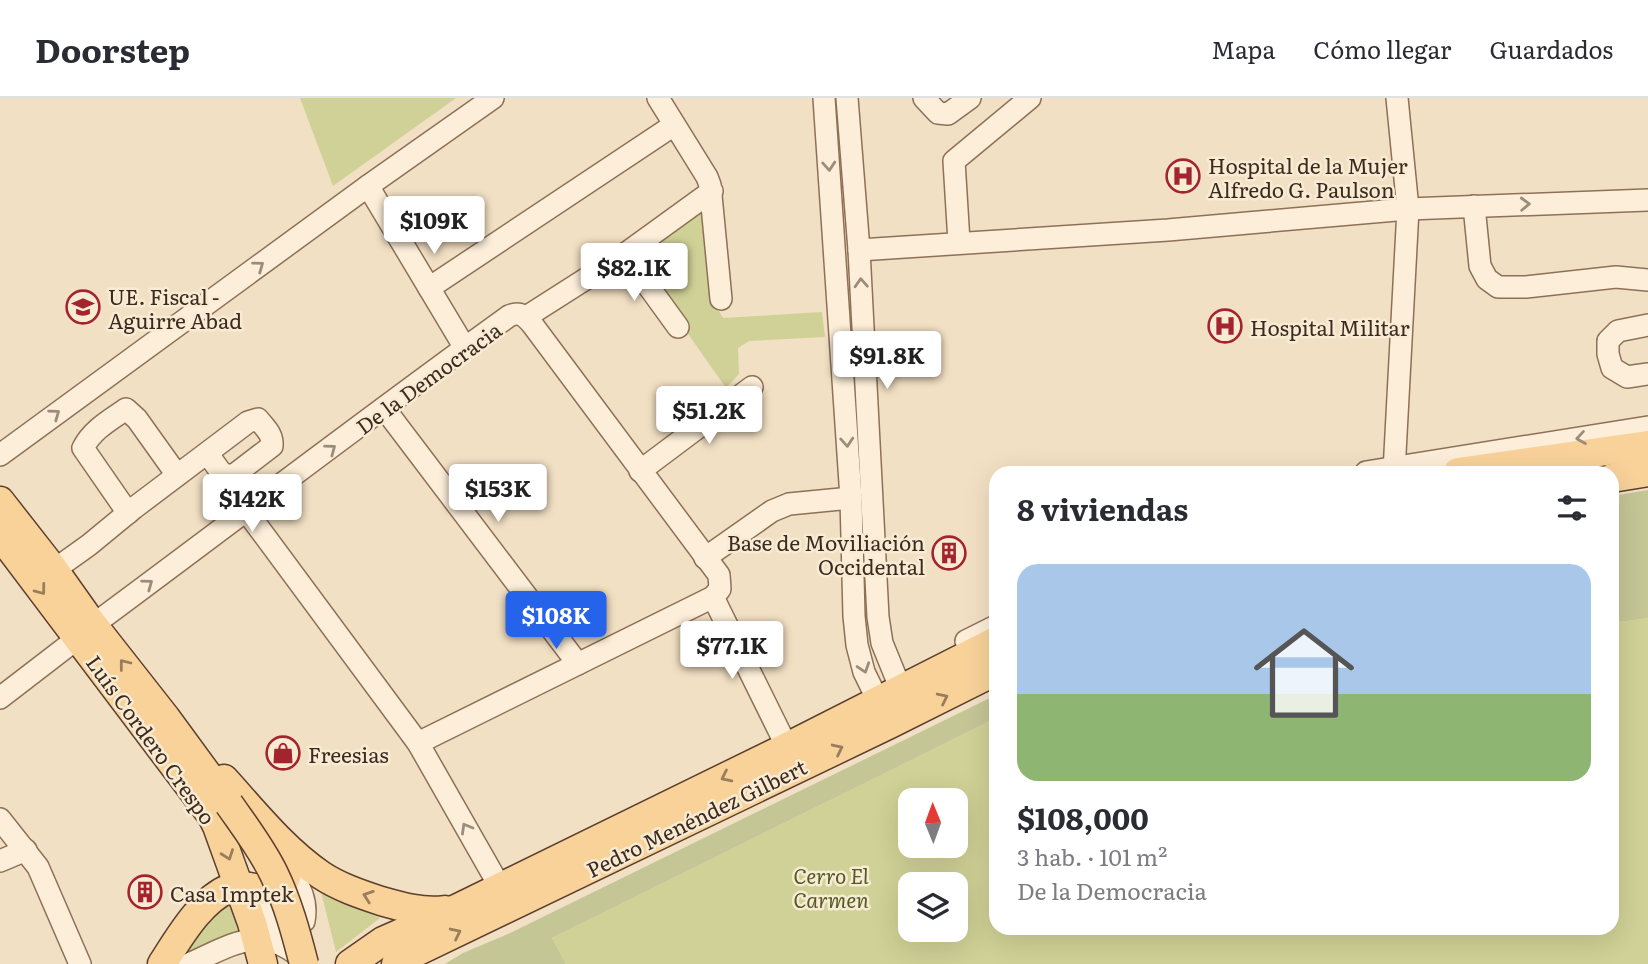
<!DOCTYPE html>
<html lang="es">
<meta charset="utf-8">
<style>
:root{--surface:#fff;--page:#f2f2f3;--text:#2b2b33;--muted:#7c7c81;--line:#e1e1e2;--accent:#2563eb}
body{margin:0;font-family:Literata,serif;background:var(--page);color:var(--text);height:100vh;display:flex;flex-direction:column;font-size:26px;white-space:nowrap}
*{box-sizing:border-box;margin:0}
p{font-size:23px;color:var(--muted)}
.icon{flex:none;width:38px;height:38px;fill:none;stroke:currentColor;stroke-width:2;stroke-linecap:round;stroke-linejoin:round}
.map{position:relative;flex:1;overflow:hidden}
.details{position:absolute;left:989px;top:368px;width:630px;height:469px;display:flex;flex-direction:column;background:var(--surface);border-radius:21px;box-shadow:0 7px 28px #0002}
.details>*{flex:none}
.needle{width:46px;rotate:359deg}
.fabs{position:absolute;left:898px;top:690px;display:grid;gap:14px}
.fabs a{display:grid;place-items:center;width:70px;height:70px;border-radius:14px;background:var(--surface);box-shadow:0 7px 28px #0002;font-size:35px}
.price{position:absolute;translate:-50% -60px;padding:0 16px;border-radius:7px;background:#fff;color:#222;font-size:23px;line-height:46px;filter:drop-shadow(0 2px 4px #0008)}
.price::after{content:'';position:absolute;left:50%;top:42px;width:21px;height:16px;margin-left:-10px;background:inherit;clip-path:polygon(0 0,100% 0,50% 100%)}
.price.selected{background:var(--accent);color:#fff}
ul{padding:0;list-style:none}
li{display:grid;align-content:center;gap:14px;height:371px;padding:0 28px}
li+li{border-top:2px solid var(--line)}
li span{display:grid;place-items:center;height:217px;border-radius:21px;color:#555}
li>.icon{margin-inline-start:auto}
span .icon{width:126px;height:126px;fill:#fffc;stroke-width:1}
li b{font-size:30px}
h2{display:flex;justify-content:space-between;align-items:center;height:84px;padding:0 28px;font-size:30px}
header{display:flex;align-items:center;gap:42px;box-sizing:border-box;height:98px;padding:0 35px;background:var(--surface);border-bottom:2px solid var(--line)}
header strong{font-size:33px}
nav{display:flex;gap:38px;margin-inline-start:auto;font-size:24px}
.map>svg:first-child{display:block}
.green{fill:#d0d196;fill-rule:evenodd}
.cemetery{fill:#c4c696}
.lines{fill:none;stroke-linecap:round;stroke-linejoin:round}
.minor-casing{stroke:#8e7058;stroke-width:24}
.major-casing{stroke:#5c3f2d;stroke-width:31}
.minor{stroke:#fceed8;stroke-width:21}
.major{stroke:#f8d299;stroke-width:28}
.major-bridge-casing{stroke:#5c3f2d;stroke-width:31;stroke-linecap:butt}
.major-bridge{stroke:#f8d299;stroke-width:28}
.oneway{stroke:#9c8c7b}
.oneway2{stroke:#9a7e5c}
.labels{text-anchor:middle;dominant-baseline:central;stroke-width:5;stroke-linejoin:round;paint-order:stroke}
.poi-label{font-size:21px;fill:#3d2a1e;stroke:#f8ebd4;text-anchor:start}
.street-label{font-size:21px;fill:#3d2a1e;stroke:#f8ebd4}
.park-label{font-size:21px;font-style:italic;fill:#525b22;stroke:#f8ebd4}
</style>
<header>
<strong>Doorstep</strong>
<nav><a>Mapa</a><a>Cómo llegar</a><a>Guardados</a></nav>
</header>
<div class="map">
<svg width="1648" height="866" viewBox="0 0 1648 866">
<rect width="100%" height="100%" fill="#f2e0c4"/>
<!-- green -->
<g class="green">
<polygon points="300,0 456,0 333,88"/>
<polygon points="709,104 714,205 723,220 822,214 825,239 749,243 738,250 739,276 726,290 634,159"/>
<path d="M 1648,520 L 1648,866 L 566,866 L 552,840 L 996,620 L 996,830 L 1612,830 L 1612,525 ZM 910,702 L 956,702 L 956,747 L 910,747 ZM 910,786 L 956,786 L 956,831 L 910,831 Z"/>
<polygon points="321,794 380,820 336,854"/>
<polygon points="230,803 239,837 176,860 205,815"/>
</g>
<!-- cemetery -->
<g class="cemetery">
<polygon points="1648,392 1648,520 1612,525 1612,398"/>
<polygon points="996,597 996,620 552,840 566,866 445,866 463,855 508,836"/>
</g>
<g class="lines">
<defs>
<g id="minor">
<polyline points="658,0 707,79 710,87 721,201"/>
<polyline points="824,0 851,400 854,518 857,547 864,574 884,615"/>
<polyline points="847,0 859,152 878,519 882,545 906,604"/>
<polyline points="924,0 938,15 948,16 970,0"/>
<polyline points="368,88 465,250"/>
<polyline points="1474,108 1480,168 1487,181 1498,189 1526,189 1616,179 1648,182"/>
<polyline points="959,144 954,63 1030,0"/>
<polyline points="859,152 1168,132 1408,111 1648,102"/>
<polyline points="625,156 678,229"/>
<polyline points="429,190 674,27"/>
<polyline points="526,219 625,156 712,93"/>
<polyline points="1648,227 1618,233 1608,243 1608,256 1612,270 1627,279 1648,276"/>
<polyline points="384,310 578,566"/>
<polyline points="0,357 368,88 493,0"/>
<polyline points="640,373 752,289"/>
<polyline points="1366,374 1648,329"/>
<polyline points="1394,374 1408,111 1397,0"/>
<polyline points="247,414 418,645 500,789"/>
<path d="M 128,415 L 83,350 C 92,332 110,322 126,311 L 137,321 L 177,377"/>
<polyline points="705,460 772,413 789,406 851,400"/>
<path d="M 54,472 L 89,447 L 134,410 L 248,324 L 258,321 C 265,330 273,336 272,348 L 234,377 L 223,377 L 207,355"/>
<polyline points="713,499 787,649"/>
<path d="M 93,527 C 232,424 369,319 509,218 C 520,213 525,218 532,226 L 719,477 L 720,491 L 713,499 L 418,645"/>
<polyline points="966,543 996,528"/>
<polyline points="0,600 78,540"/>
<polyline points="0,721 38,769 80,866"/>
<polyline points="0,763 26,752"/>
<path d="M 255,791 C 265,813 275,844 304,823 C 308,801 299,788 288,770"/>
<path d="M 189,866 C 234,846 263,824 306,864"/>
</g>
<g id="major">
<polyline points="1458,374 1648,347"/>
<polyline points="1612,380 1648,374"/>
<polyline points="0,403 54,472 93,527 166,620 229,706"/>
<polyline points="0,437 212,718 217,728 252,825 263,866"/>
<path d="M 224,681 C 254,714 284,752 321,777 C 339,789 360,796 381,803 C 402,809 423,815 445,812"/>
<path d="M 162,866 C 179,840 200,802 230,790 C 252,781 287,811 287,768"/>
<polyline points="350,866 383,843 458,810 787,649 996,543"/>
<polyline points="396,866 414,855 890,626 996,573"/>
</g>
</defs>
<!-- minor casing -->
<use href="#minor" class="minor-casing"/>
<!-- major casing -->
<use href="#major" class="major-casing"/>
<!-- minor -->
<use href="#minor" class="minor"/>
<!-- major -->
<use href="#major" class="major"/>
<defs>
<path id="major-bridge" d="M 229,706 C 245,729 262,751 274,776 C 288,805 296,835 304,866"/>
</defs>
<!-- major-bridge casing -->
<use href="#major-bridge" class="major-bridge-casing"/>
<!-- major-bridge -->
<use href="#major-bridge" class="major-bridge"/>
</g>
<!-- one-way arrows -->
<defs><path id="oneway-chevron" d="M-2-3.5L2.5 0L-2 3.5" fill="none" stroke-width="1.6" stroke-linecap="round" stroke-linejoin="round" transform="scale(1.75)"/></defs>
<g class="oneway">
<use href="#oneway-chevron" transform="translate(829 68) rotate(86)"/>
<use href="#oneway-chevron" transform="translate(1525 106) rotate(-2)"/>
<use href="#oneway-chevron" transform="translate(259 168) rotate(-36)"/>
<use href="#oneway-chevron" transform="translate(861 185) rotate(-93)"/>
<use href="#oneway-chevron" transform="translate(55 316) rotate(-36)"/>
<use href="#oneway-chevron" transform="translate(1581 340) rotate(171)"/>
<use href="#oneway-chevron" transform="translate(847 344) rotate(86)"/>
<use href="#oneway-chevron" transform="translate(331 351) rotate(-37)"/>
<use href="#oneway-chevron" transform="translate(148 486) rotate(-36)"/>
<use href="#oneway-chevron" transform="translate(864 570) rotate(72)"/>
<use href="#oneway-chevron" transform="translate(466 730) rotate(-120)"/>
</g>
<g class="oneway2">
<use href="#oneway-chevron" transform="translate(41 492) rotate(53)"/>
<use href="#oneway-chevron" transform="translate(124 566) rotate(-128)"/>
<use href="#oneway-chevron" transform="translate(943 600) rotate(-26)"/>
<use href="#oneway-chevron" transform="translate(838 651) rotate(-26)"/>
<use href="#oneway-chevron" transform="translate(726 679) rotate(154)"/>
<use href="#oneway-chevron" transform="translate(228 757) rotate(70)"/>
<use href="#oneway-chevron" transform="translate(368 798) rotate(-161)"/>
<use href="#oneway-chevron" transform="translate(456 835) rotate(-26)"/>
</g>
<!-- icons -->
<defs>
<symbol id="hospital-ring" viewBox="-11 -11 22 22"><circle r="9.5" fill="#f8ebd4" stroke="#a3232f" stroke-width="1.5"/><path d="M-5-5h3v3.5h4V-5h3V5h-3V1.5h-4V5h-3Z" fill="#a3232f"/></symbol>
<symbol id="school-ring" viewBox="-11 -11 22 22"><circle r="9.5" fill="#f8ebd4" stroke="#a3232f" stroke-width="1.5"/><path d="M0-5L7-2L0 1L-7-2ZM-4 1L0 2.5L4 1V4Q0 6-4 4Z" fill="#a3232f"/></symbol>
<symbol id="building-ring" viewBox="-11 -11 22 22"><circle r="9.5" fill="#f8ebd4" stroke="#a3232f" stroke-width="1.5"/><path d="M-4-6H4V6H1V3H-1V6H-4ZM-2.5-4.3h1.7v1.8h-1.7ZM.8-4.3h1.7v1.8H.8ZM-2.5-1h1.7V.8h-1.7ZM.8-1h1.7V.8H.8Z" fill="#a3232f"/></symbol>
<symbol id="shop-ring" viewBox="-11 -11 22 22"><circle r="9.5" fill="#f8ebd4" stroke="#a3232f" stroke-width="1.5"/><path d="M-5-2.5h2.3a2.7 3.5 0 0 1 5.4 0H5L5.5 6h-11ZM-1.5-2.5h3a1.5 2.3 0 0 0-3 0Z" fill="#a3232f"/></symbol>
</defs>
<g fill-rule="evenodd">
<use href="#hospital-ring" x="1164" y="59" width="38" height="38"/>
<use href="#school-ring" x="64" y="190" width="38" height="38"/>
<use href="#hospital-ring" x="1206" y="209" width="38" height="38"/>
<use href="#building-ring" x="930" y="436" width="38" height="38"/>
<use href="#shop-ring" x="264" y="636" width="38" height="38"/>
<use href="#building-ring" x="126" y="775" width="38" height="38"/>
</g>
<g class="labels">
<!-- poi labels -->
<g class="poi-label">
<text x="1208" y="66">Hospital de la Mujer<tspan x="1208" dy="24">Alfredo G. Paulson</tspan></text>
<text x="108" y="197">UE. Fiscal -<tspan x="108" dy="24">Aguirre Abad</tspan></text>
<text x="1250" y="228">Hospital Militar</text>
<text x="925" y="443" text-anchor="end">Base de Moviliación<tspan x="925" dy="24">Occidental</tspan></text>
<text x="308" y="655">Freesias</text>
<text x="170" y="794">Casa Imptek</text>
</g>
<!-- street labels -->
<g class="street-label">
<text transform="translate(428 279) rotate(-36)">De la Democracia</text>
<text transform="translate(152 641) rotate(54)">Luís Cordero Crespo</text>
<text transform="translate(696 719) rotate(-26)">Pedro Menéndez Gilbert</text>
</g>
<!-- park labels -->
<g class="park-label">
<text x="831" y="776">Cerro El<tspan x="831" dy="24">Carmen</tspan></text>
</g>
</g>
</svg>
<div class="fabs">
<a><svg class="needle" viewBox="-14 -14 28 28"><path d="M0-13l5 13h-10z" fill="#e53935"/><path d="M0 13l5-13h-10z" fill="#7c7c81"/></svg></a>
<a><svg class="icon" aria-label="layers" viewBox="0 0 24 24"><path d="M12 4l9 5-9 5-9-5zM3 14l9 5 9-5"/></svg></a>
</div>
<b class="price" style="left:434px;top:158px">$109K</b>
<b class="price" style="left:634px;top:205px">$82.1K</b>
<b class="price" style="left:887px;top:293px">$91.8K</b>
<b class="price" style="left:709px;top:348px">$51.2K</b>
<b class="price" style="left:498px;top:426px">$153K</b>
<b class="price" style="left:252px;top:436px">$142K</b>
<b class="price selected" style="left:556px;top:553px">$108K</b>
<b class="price" style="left:732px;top:583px">$77.1K</b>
<section class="details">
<h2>8 viviendas<svg class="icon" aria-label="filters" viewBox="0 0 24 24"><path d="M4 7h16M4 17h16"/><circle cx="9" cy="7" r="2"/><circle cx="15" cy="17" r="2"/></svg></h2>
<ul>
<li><span style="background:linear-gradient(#a9c7e8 60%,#8fb573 0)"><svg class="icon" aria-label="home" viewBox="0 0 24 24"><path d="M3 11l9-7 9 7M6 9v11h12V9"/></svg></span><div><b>$108,000</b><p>3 hab. · 101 m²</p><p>De la Democracia</p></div></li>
</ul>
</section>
</div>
